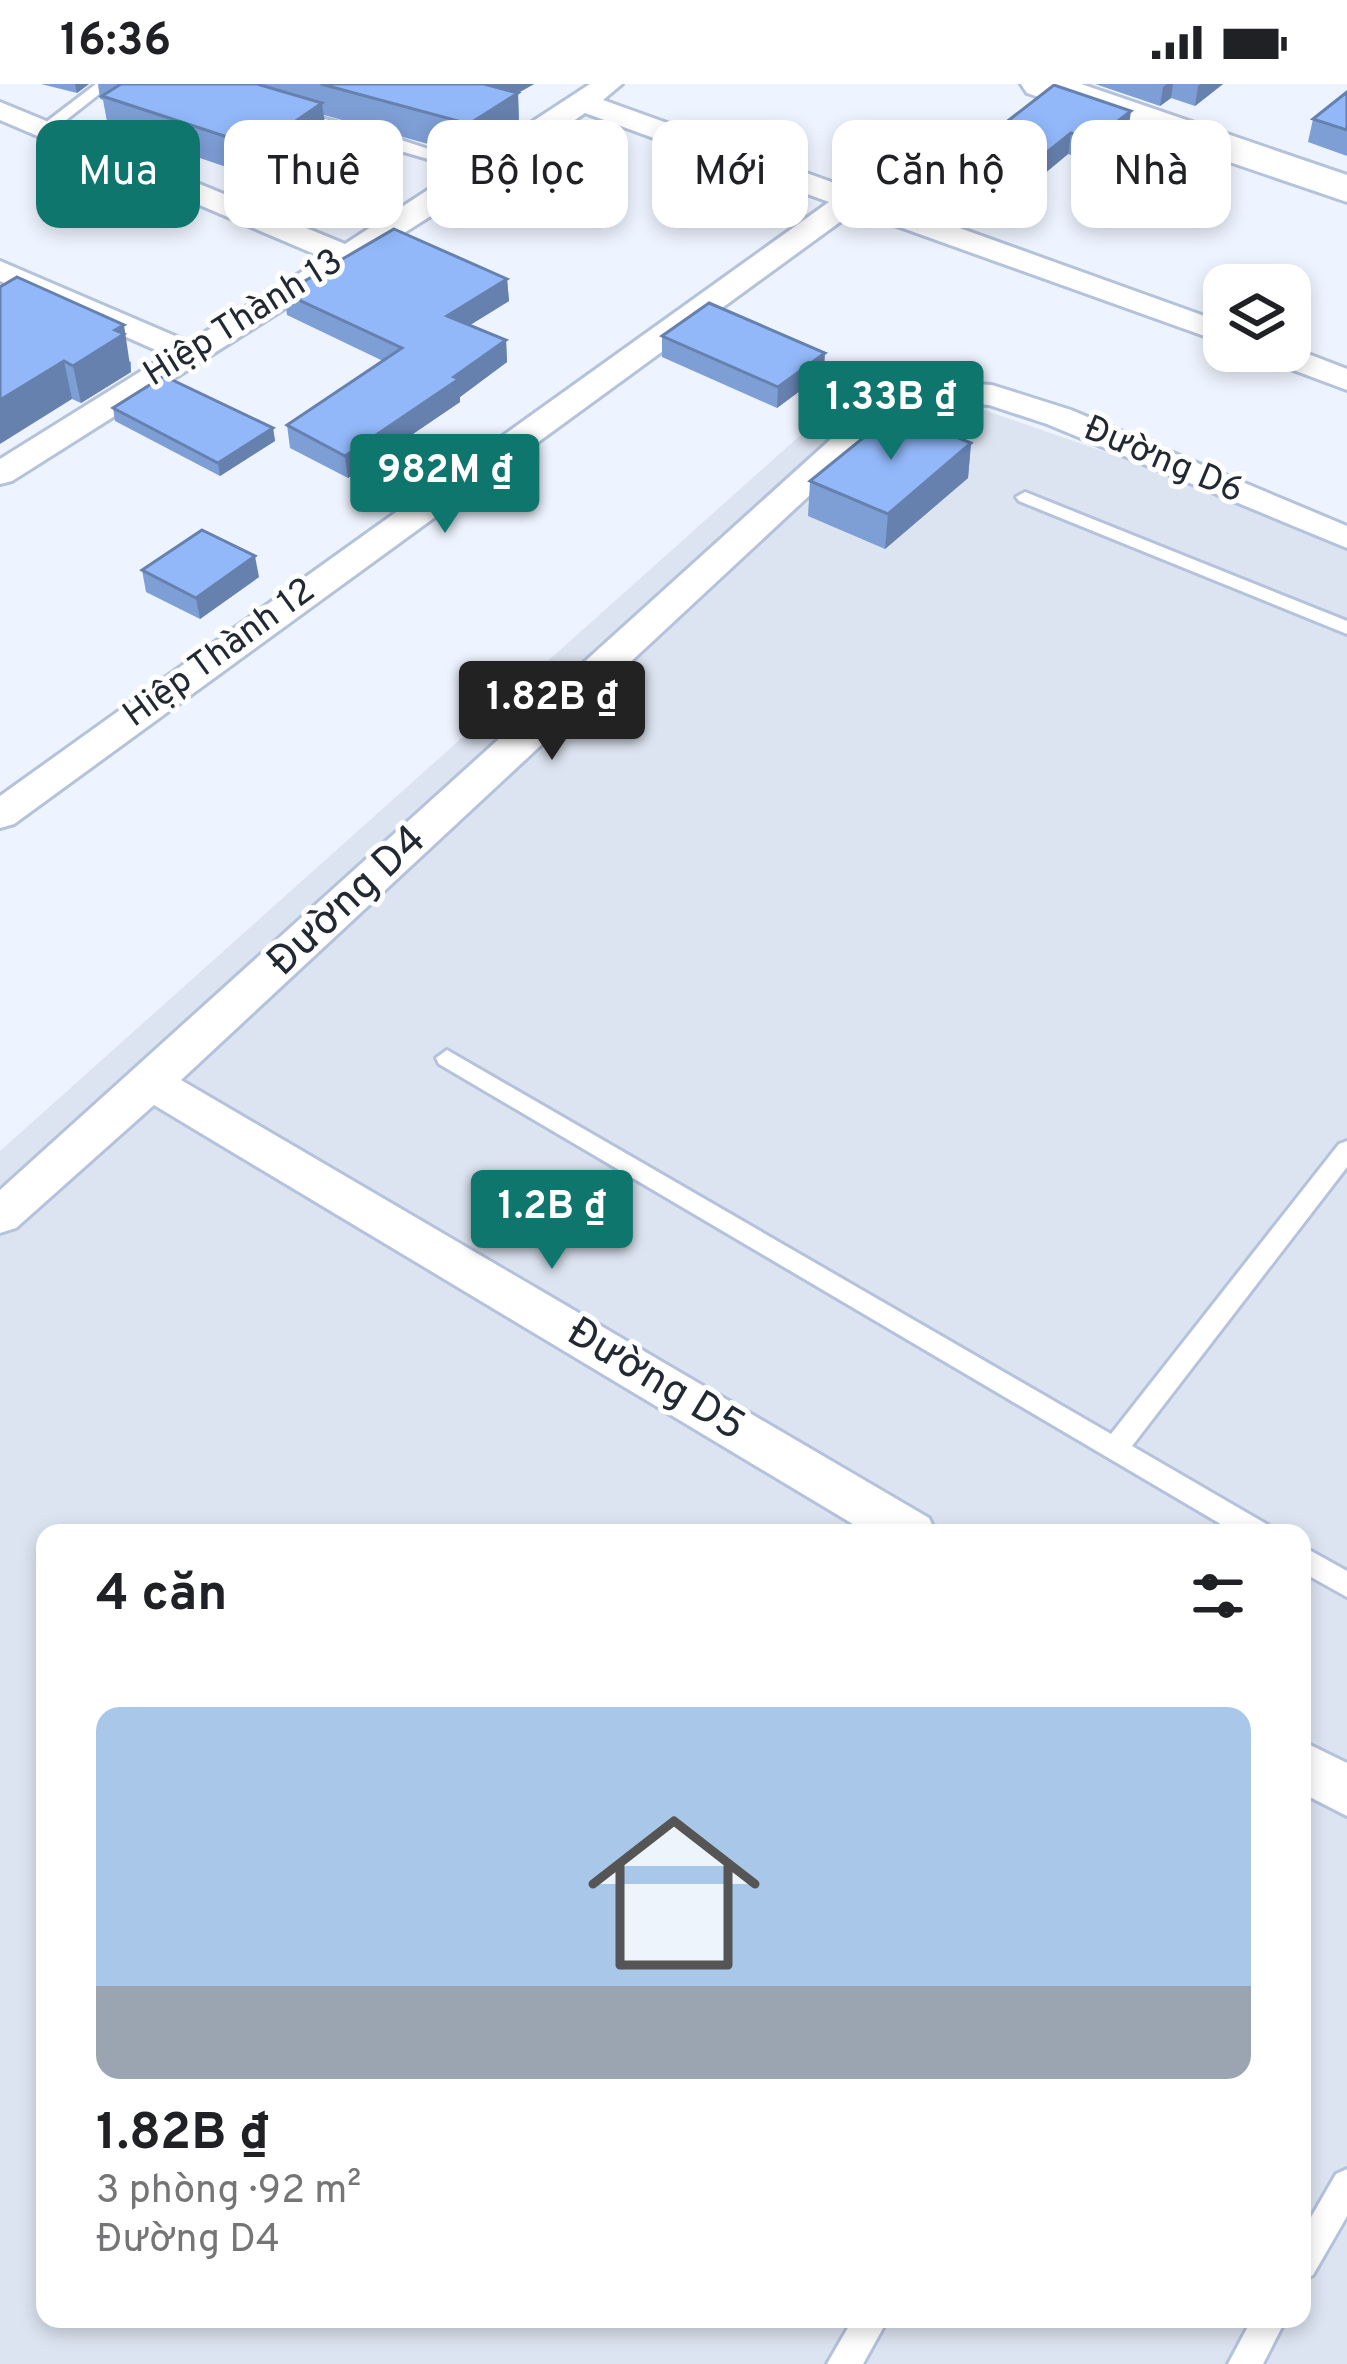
<!DOCTYPE html>
<html lang="vi">
<meta charset="utf-8">
<style>
:root{--surface:#fff;--page:#f6f6f6;--text:#202124;--muted:#757577;--line:#e0e0e0;--accent:#0f766e}
body{margin:0;font-family:Overpass,sans-serif;background:var(--page);color:var(--text);height:100vh;display:flex;flex-direction:column;font-size:45px;white-space:nowrap}
*{box-sizing:border-box;margin:0}
p{font-size:39px;color:var(--muted)}
.icon{flex:none;width:66px;height:66px;fill:none;stroke:currentColor;stroke-width:2;stroke-linecap:round;stroke-linejoin:round}
.map{position:relative;flex:1;overflow:hidden}
.sheet{position:absolute;left:36px;top:1440px;width:1275px;height:804px;display:flex;flex-direction:column;background:var(--surface);border-radius:24px;box-shadow:0 6px 18px #0003}
.sheet>*{flex:none}
.guide{position:absolute;left:36px;top:36px;width:1275px;height:108px;display:flex;gap:24px}
.tools{position:absolute;left:1203px;top:180px;display:grid;gap:24px}
.tools a{display:grid;place-items:center;width:108px;height:108px;border-radius:24px;background:var(--surface);box-shadow:0 6px 18px #0003;font-size:60px}
.price{position:absolute;translate:-50% -102px;padding:0 27px;border-radius:12px;background:var(--accent);color:#fff;font-size:39px;line-height:78px;filter:drop-shadow(0 3px 6px #0008)}
.price::after{content:'';position:absolute;left:50%;top:72px;width:36px;height:27px;margin-left:-18px;background:inherit;clip-path:polygon(0 0,100% 0,50% 100%)}
.price.active{background:#222;color:#fff}
ul{padding:0;list-style:none}
li{display:grid;align-content:center;gap:24px;height:636px;padding:0 60px}
li+li{border-top:3px solid var(--line)}
li span{display:grid;place-items:center;height:372px;border-radius:24px;color:#555}
li>.icon{margin-inline-start:auto}
span .icon{width:216px;height:216px;fill:#fffc;stroke-width:1}
li b{font-size:51px}
h2{display:flex;justify-content:space-between;align-items:center;height:144px;padding:0 60px;font-size:51px}
.tag{padding:0 42px;border-radius:24px;background:var(--surface);box-shadow:0 6px 18px #0003;font-size:42px;line-height:108px}
.tag.active{background:var(--accent);color:#fff}
.status{display:flex;justify-content:space-between;align-items:center;height:84px;padding:0 60px;background:var(--surface);direction:ltr}
.status svg{height:33px;fill:currentColor}
.map>svg:first-child{display:block}
.built{fill:#dce4f1;fill-rule:evenodd}
.lines{fill:none;stroke-linecap:round;stroke-linejoin:round}
.service-casing{stroke:#b4c2db;stroke-width:6}
.minor-casing{stroke:#b4c2db;stroke-width:6}
.secondary-casing{stroke:#b4c2db;stroke-width:6}
.service{fill:#fff;fill-rule:evenodd}
.minor{fill:#fff;fill-rule:evenodd}
.secondary{fill:#fff;fill-rule:evenodd}
.wall{fill:#7e9ed6}
.shaded-wall{fill:#6681ae}
.building{fill:#92b8f9;stroke:#6681ae;stroke-width:3}
.labels{text-anchor:middle;dominant-baseline:central;stroke-width:10;stroke-linejoin:round;paint-order:stroke}
.far-street-label{font-size:36px;fill:#232932;stroke:#fff}
.street-label{font-size:42px;fill:#232932;stroke:#fff}
</style>
<div class="status"><b>16:36</b><svg viewBox="0 0 49 12"><path d="M0 12V9h3v3zM5 12V6h3v6zM10 12V3h3v9zM15 12V0h3v12zM26 1h20v11H26zM47 4h2v5h-2z"/></svg></div>
<div class="map">
<svg width="1347" height="2280" viewBox="0 0 1347 2280">
<rect width="100%" height="100%" fill="#eef4ff"/>
<!-- built -->
<path class="built" d="M 872,287 L 1347,452 L 1347,2280 L 0,2280 L 0,1067 ZM 45,1449 L 1302,1449 L 1302,2235 L 45,2235 Z"/>
<g class="lines">
<defs>
<g id="service">
<polygon points="96,0 112,0 51,48 41,48 41,42"/>
<polygon points="295,27 395,54 492,86 484,91 390,64 276,143 264,143 264,137 376,60 290,35 287,32"/>
<polygon points="1025,408 1347,537 1347,550 1019,417 1016,413"/>
<polygon points="447,966 1111,1350 1339,1060 1347,1057 1347,1083 1132,1362 1268,1441 1272,1449 1236,1449 439,980 436,974"/>
<polygon points="1302,1462 1347,1487 1347,1513 1302,1488"/>
<polygon points="1347,2085 1347,2132 1313,2191 1302,2196 1302,2149 1336,2090"/>
<polygon points="853,2235 888,2235 863,2280 827,2280"/>
<polygon points="1252,2235 1286,2235 1263,2280 1228,2280"/>
</g>
<g id="minor">
<polygon points="590,0 622,0 603,16 1224,239 1224,259 855,127 14,740 0,744 0,712 829,118 585,29 494,92 12,397 0,400 0,375 167,271 0,197 0,177 189,258 324,174 0,36 0,18 345,160"/>
<polygon points="1290,263 1347,285 1347,306 1261,274 1256,267 1290,267"/>
<polygon points="904,296 992,301 1071,326 1347,442 1347,464 1047,340 989,321 912,316 181,996 929,1434 936,1449 868,1449 154,1021 16,1144 0,1149 0,1106 893,299"/>
<polygon points="1302,1657 1347,1679 1347,1732 1302,1709"/>
</g>
<polygon id="secondary" points="1021,0 1081,0 1347,91 1347,118 1027,9"/>
</defs>
<!-- service casing -->
<use href="#service" class="service-casing"/>
<!-- minor casing -->
<use href="#minor" class="minor-casing"/>
<!-- secondary casing -->
<use href="#secondary" class="secondary-casing"/>
<!-- service -->
<use href="#service" class="service"/>
<!-- minor -->
<use href="#minor" class="minor"/>
<!-- secondary -->
<use href="#secondary" class="secondary"/>
</g>
<!-- wall -->
<g class="wall">
<polygon points="41,0 89,0 77,9"/>
<polygon points="98,0 534,0 518,9 519,41 471,72 324,31 326,50 262,95 108,43 103,16 100,15"/>
<polygon points="1095,0 1223,0 1195,22 1171,14 1160,22"/>
<polygon points="1347,8 1347,72 1308,58 1313,35"/>
<polygon points="1128,48 1090,77 1068,70 1044,90 989,71 991,50"/>
<polygon points="507,195 509,217 470,241 506,256 507,278 460,313 460,318 348,394 290,364 287,341 383,277 287,231 284,209"/>
<polygon points="0,203 131,278 131,288 81,319 72,315"/>
<polygon points="662,252 824,289 777,324 662,273"/>
<polygon points="113,324 273,344 275,357 220,392 115,337"/>
<polygon points="971,359 968,394 885,465 808,432 810,397"/>
<polygon points="142,486 259,493 200,535 146,508"/>
</g>
<!-- shaded-wall -->
<g class="shaded-wall">
<polygon points="75,0 89,0 77,9"/>
<polygon points="480,0 534,0 518,9 519,41 471,72 469,40"/>
<polygon points="1167,0 1173,0 1171,14 1160,22 1163,3"/>
<polygon points="1201,0 1223,0 1195,22 1198,2"/>
<polygon points="322,19 326,50 262,95 258,63"/>
<polygon points="1131,27 1128,48 1090,77 1093,56"/>
<polygon points="1071,49 1068,70 1044,90 1046,69"/>
<polygon points="507,195 509,217 449,254 447,232"/>
<polygon points="124,241 131,288 81,319 73,282"/>
<polygon points="506,256 507,278 460,313 460,318 348,394 345,372"/>
<polygon points="825,269 824,289 777,324 778,303"/>
<polygon points="64,277 72,315 0,360 0,316"/>
<polygon points="273,344 275,357 220,392 218,379"/>
<polygon points="971,359 968,394 885,465 888,430"/>
<polygon points="255,472 259,493 200,535 196,514"/>
</g>
<!-- building -->
<g class="building">
<polygon points="121,0 257,0 322,19 258,63 102,12"/>
<polygon points="321,0 484,0 518,9 469,40"/>
<polygon points="1054,1 1131,27 1093,56 1071,49 1046,69 991,50"/>
<polygon points="1347,8 1347,46 1313,35"/>
<polygon points="394,145 507,195 447,232 506,256 454,293 459,295 345,372 287,341 402,264 284,209"/>
<polygon points="17,193 124,241 115,246 124,250 73,282 64,277 0,316 0,203"/>
<polygon points="709,219 825,269 778,303 662,252"/>
<polygon points="164,292 273,344 218,379 113,324"/>
<polygon points="895,328 971,359 888,430 810,397"/>
<polygon points="202,446 255,472 196,514 142,486"/>
</g>
<g class="labels">
<!-- far-street labels -->
<g class="far-street-label">
<text transform="translate(244 235) rotate(-32)">Hiệp Thành 13</text>
<text transform="translate(1163 377) rotate(23)">Đường D6</text>
<text transform="translate(220 570) rotate(-36)">Hiệp Thành 12</text>
</g>
<!-- street labels -->
<g class="street-label">
<text transform="translate(348 818) rotate(-43)">Đường D4</text>
<text transform="translate(655 1297) rotate(31)">Đường D5</text>
</g>
</g>
</svg>
<div class="tools">
<a><svg class="icon" aria-label="layers" viewBox="0 0 24 24"><path d="M12 4l9 5-9 5-9-5zM3 14l9 5 9-5"/></svg></a>
</div>
<b class="price" style="left:891px;top:379px">1.33B ₫</b>
<b class="price" style="left:445px;top:452px">982M ₫</b>
<b class="price active" style="left:552px;top:679px">1.82B ₫</b>
<b class="price" style="left:552px;top:1188px">1.2B ₫</b>
<div class="guide">
<a class="tag active">Mua</a>
<a class="tag">Thuê</a>
<a class="tag">Bộ lọc</a>
<a class="tag">Mới</a>
<a class="tag">Căn hộ</a>
<a class="tag">Nhà</a>
</div>
<section class="sheet">
<h2>4 căn<svg class="icon" aria-label="filters" viewBox="0 0 24 24"><path d="M4 7h16M4 17h16"/><circle cx="9" cy="7" r="2"/><circle cx="15" cy="17" r="2"/></svg></h2>
<ul>
<li><span style="background:linear-gradient(#a9c7e8 75%,#9aa5b1 0)"><svg class="icon" aria-label="home" viewBox="0 0 24 24"><path d="M3 11l9-7 9 7M6 9v11h12V9"/></svg></span><div><b>1.82B ₫</b><p>3 phòng · 92 m²</p><p>Đường D4</p></div></li>
</ul>
</section>
</div>
